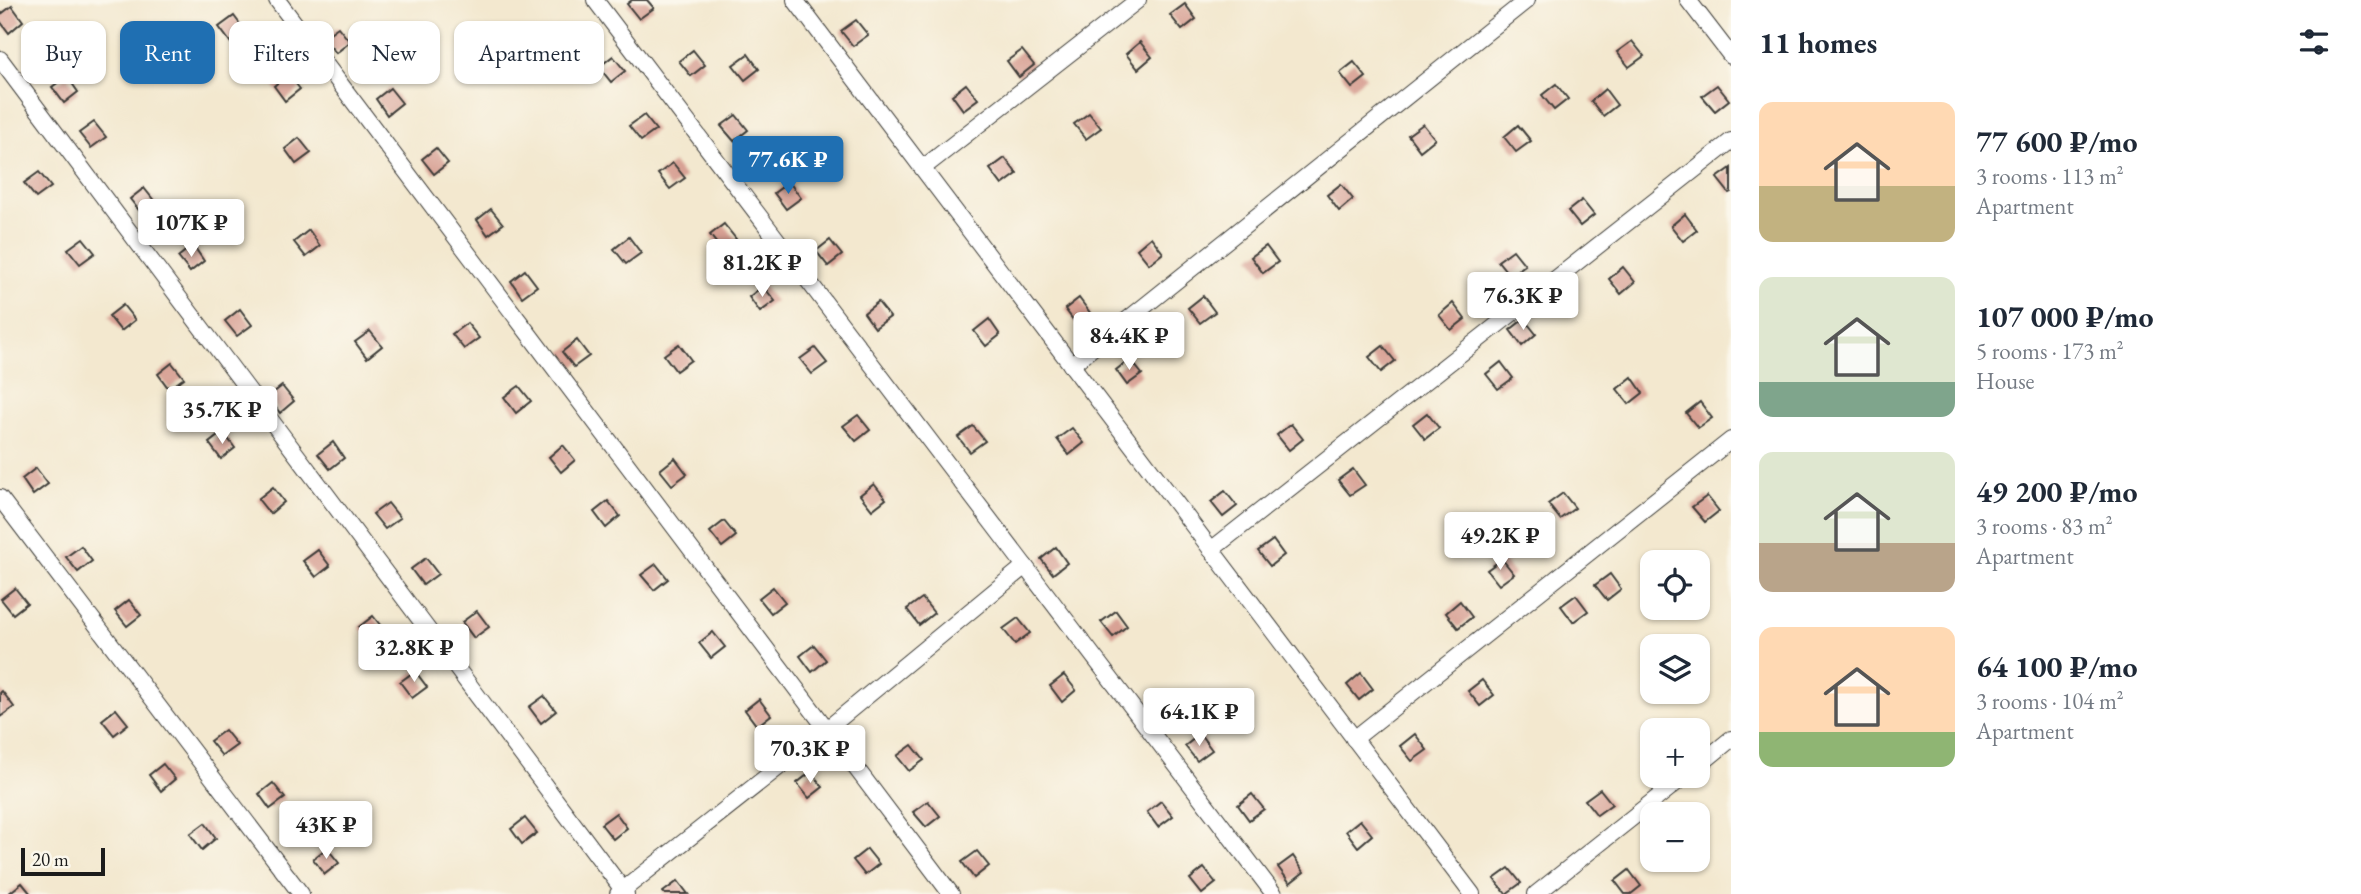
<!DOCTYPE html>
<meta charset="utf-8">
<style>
:root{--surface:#fff;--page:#f2f2f3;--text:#1f2937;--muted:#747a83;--accent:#1f6fb2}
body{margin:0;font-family:"EB Garamond",serif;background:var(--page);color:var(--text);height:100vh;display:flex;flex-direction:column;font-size:26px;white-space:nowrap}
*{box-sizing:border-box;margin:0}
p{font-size:23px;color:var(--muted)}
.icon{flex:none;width:38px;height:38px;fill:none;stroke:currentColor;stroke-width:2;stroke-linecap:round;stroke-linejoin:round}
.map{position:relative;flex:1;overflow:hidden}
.panel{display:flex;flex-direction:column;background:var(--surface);width:630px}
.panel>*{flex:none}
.hud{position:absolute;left:21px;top:21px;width:665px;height:63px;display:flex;gap:14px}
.buttons{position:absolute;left:1640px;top:550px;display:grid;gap:14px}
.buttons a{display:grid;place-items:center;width:70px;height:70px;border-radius:14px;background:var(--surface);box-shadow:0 2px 5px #0004;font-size:35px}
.scale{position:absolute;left:21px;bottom:18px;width:84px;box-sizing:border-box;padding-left:7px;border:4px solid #1c1c1c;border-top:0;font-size:19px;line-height:24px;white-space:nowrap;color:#1c1c1c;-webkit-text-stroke:5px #fbf7ec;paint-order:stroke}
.price{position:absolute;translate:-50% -60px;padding:0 16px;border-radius:7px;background:#fff;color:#222;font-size:23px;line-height:46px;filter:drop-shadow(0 2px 4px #0008)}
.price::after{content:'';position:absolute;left:50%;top:42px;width:21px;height:16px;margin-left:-10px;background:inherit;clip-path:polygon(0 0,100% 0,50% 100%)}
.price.active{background:var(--accent);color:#fff}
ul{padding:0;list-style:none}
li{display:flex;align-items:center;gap:21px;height:175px;padding:0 28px}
li span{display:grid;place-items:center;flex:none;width:196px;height:140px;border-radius:14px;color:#555}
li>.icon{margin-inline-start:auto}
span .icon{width:84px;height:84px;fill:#fffc;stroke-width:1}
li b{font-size:30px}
h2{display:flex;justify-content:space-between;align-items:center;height:84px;padding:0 28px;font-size:30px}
.chip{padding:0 24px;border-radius:14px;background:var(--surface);box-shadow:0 2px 5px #0004;font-size:24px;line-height:63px}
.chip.active{background:var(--accent);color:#fff}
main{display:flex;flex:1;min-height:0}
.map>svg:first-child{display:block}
.building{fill:#d8a194}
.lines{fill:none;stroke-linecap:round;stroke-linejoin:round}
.lane-casing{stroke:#3c3b37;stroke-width:18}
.lane{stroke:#fff;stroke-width:16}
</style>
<main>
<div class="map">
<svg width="1731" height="894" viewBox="0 0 1731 894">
<rect width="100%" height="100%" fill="#fbf7ec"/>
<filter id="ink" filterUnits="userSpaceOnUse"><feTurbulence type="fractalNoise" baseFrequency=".0143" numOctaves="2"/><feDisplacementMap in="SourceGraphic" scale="14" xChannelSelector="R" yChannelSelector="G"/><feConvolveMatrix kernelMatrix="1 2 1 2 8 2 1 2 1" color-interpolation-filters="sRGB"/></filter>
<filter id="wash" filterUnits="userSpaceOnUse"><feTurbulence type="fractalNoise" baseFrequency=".00686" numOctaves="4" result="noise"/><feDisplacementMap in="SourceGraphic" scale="28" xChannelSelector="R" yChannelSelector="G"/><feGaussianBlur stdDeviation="1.57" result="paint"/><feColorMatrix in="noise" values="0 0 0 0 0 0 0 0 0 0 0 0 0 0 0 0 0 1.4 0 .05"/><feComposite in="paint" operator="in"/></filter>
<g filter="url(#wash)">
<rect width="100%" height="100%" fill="#f3e8cf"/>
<g id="blocks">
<!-- building -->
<g class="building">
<polygon points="632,0 647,0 654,8 639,19 627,4"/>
<polygon points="1185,4 1196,19 1182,30 1170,15"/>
<polygon points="12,6 23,21 9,33 0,21 0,15"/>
<polygon points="234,16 246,32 231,43 219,27"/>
<polygon points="856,20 868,35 853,46 841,31"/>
<polygon points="338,27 350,42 336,53 323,38"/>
<polygon points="574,29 586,45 571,56 559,41"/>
<polygon points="1632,41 1644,56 1629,67 1617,52"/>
<polygon points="1140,42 1152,57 1138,69 1126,54"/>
<polygon points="693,50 705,65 691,76 679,61"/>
<polygon points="1022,50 1034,65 1019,77 1007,61"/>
<polygon points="748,54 759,69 745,80 733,65"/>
<polygon points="613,56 625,71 611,82 599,67"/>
<polygon points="1354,62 1366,77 1352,88 1340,73"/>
<polygon points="288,74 300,89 285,101 274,86"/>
<polygon points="67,76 78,92 64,103 52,87"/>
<polygon points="966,84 978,99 963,110 952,95"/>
<polygon points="1556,84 1568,99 1554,110 1542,95"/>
<polygon points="1717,85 1729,100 1715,111 1702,96"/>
<polygon points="390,88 402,103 387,115 376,99"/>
<polygon points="1605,89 1617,105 1603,116 1591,101"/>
<polygon points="1089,113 1101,128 1086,139 1074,124"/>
<polygon points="644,115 656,130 641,141 629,126"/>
<polygon points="736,115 748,130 734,141 721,126"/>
<polygon points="94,122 106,137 91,148 79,133"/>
<polygon points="1423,124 1435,139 1420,151 1408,135"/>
<polygon points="1518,125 1531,141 1516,152 1504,137"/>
<polygon points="299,138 311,153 296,164 285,149"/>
<polygon points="436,148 448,163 434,174 422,159"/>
<polygon points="1005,158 1017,174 1002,185 990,169"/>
<polygon points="673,163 685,178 670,189 658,174"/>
<polygon points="1731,168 1731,192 1729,193 1717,178"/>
<polygon points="39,172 51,187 36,198 24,183"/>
<polygon points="789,182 801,198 786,209 774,193"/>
<polygon points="1341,184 1353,199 1339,211 1327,195"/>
<polygon points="144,188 156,203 142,214 130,199"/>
<polygon points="1582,200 1594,215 1580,226 1568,211"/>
<polygon points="491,209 503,224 488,235 477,220"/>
<polygon points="1685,214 1697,230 1683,241 1671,226"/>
<polygon points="724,224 736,239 722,250 710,235"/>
<polygon points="309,230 320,246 306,257 294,242"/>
<polygon points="629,237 641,253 626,264 614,249"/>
<polygon points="1151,237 1163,253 1149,264 1137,249"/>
<polygon points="83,238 95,253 80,264 68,249"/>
<polygon points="830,240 842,255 828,266 816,251"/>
<polygon points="193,245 204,261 190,272 178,257"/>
<polygon points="1266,246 1278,262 1263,273 1251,257"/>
<polygon points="1513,250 1525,265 1510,276 1498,261"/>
<polygon points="1623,267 1635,282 1621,294 1609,279"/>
<polygon points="525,270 537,286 522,297 511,281"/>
<polygon points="763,286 775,301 760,312 749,297"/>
<polygon points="1203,296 1215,312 1200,323 1188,308"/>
<polygon points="1079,298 1091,314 1077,325 1065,309"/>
<polygon points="878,302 890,317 875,328 864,313"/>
<polygon points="1453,303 1465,319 1451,330 1439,315"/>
<polygon points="123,305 135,320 121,331 109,316"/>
<polygon points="240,309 252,325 237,336 225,321"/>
<polygon points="989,319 1000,335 986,346 974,331"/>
<polygon points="1524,319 1536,334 1522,346 1510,330"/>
<polygon points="467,323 479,338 464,349 452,334"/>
<polygon points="370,331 382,346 367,358 355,342"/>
<polygon points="577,340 589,356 574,367 562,352"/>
<polygon points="679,344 691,360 676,371 664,355"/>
<polygon points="1383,346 1395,361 1381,372 1369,357"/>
<polygon points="815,348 827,363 812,374 800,359"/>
<polygon points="1130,359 1142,374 1127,385 1116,370"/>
<polygon points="1501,362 1513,378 1498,389 1486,374"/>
<polygon points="172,363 184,378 169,389 158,374"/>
<polygon points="1632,377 1643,393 1629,404 1617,389"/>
<polygon points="282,386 294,401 280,413 268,397"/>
<polygon points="519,386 531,401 516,413 504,397"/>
<polygon points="1700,402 1712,418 1698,428 1686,413"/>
<polygon points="1427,413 1439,428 1425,439 1413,424"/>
<polygon points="858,415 870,430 856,441 843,426"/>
<polygon points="1291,424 1303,439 1289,450 1277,435"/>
<polygon points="973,426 985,441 970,452 958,437"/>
<polygon points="1072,428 1084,443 1069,455 1057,439"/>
<polygon points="223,432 235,448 221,459 209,443"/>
<polygon points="333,442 344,458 330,469 318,454"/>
<polygon points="563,445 575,460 561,472 549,457"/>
<polygon points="675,458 687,474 672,485 660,470"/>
<polygon points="36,468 48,484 33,495 22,479"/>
<polygon points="1353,469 1365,485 1350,495 1338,480"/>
<polygon points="874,484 886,499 872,510 860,495"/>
<polygon points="273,487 284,502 270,514 258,499"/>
<polygon points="1225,491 1237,506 1223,517 1211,502"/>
<polygon points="1563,493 1575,508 1560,519 1548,504"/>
<polygon points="1707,496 1719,511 1705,522 1692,507"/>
<polygon points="608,501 620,516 606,528 594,512"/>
<polygon points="388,503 400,518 385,529 373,514"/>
<polygon points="724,521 736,536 722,547 710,532"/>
<polygon points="1273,540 1284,555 1270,566 1258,551"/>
<polygon points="81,546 92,561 78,572 66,557"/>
<polygon points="1056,547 1067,563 1053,574 1041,559"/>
<polygon points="318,550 330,566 316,577 303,561"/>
<polygon points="426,558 438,574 423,585 411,569"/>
<polygon points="1502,559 1514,574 1499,585 1487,570"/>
<polygon points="656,564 668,579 654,590 641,575"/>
<polygon points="1610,574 1621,589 1607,600 1595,585"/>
<polygon points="773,587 785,602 771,613 759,598"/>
<polygon points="15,588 27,603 13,614 1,599"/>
<polygon points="1576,595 1588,611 1573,622 1561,606"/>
<polygon points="922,598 934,613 919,625 907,609"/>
<polygon points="129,600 141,615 127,626 115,611"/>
<polygon points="1460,601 1472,617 1458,628 1446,613"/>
<polygon points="477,611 489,627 474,638 462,622"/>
<polygon points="1116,611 1127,626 1113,637 1101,622"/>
<polygon points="373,616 385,631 371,642 359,627"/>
<polygon points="1018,618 1030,633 1015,644 1003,629"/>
<polygon points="713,632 725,647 711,658 699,643"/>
<polygon points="814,645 826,660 812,672 800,656"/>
<polygon points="415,671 427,687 412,698 400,682"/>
<polygon points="1361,673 1373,689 1359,700 1347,685"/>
<polygon points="1064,675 1076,690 1062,702 1050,686"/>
<polygon points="1482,680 1494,695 1480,706 1468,691"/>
<polygon points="2,691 14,707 0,717 0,693"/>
<polygon points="544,696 556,711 541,723 529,707"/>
<polygon points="759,699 771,715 757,726 745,710"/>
<polygon points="116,709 128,724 114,735 102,720"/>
<polygon points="225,730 237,745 222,756 210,741"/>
<polygon points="1200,734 1212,750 1197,761 1185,746"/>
<polygon points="1415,734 1427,750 1412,761 1400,746"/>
<polygon points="912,745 924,760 909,771 897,756"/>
<polygon points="163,764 175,779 161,791 149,775"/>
<polygon points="811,772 823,787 809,798 797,783"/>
<polygon points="273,783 285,798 270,809 259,794"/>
<polygon points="1600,789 1612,804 1597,815 1585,800"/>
<polygon points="1252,794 1264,809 1249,820 1238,805"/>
<polygon points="928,801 940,816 926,827 913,812"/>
<polygon points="1161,801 1173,816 1158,827 1147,812"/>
<polygon points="616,813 627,828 613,839 601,824"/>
<polygon points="525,818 537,833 522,844 511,829"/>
<polygon points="1360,820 1372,835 1358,847 1346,831"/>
<polygon points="205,823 216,838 202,850 190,834"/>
<polygon points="327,848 339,863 325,874 313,859"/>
<polygon points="867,849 879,864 865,875 853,860"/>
<polygon points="977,851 989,866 974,878 962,862"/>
<polygon points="1293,856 1304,872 1290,883 1278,867"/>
<polygon points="1204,868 1216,883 1202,894 1190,879"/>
<polygon points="1509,868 1521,883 1506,894 1494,879"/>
<polygon points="1629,870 1641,886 1631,894 1625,894 1615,881"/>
<polygon points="678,881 688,894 665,894 663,892"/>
<polygon points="22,883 31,894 8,894"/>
</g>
</g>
</g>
<g filter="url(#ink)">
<use href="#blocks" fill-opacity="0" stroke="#3c3b37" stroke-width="2"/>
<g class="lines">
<defs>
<g id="lane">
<polyline points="277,0 951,894"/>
<polyline points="595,0 1274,894"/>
<polyline points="795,0 1472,894"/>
<polyline points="1688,0 1731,56"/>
<polyline points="0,59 626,894"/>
<polyline points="923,168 1138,0"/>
<polyline points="1071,365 1527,0"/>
<polyline points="0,498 301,894"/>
<polyline points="1211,550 1731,141"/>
<polyline points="1354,739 1731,440"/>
<polyline points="1698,766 1731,739"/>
<polyline points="618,894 827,729 1025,566"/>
<polyline points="1536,894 1686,775"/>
</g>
</defs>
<!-- lane casing -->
<use href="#lane" class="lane-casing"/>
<!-- lane -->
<use href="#lane" class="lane"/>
</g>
</g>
</svg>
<div class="buttons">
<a><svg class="icon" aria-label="locate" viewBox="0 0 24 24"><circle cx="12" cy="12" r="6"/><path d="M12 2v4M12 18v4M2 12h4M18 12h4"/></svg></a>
<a><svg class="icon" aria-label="layers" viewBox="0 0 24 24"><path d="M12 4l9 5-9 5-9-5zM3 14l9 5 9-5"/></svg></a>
<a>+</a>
<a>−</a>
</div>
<div class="scale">20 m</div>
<b class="price active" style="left:788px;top:196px">77.6K ₽</b>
<b class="price" style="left:191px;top:259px">107K ₽</b>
<b class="price" style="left:762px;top:299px">81.2K ₽</b>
<b class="price" style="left:1523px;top:332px">76.3K ₽</b>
<b class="price" style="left:1129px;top:372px">84.4K ₽</b>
<b class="price" style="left:222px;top:446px">35.7K ₽</b>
<b class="price" style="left:1500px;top:572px">49.2K ₽</b>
<b class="price" style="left:414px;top:684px">32.8K ₽</b>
<b class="price" style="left:1199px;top:748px">64.1K ₽</b>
<b class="price" style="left:810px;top:785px">70.3K ₽</b>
<b class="price" style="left:326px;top:861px">43K ₽</b>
<div class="hud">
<a class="chip">Buy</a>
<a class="chip active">Rent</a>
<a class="chip">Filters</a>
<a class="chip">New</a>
<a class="chip">Apartment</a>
</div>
</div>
<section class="panel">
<h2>11 homes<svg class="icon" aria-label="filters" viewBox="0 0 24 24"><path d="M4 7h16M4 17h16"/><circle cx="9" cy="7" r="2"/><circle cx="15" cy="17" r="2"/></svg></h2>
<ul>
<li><span style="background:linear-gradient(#ffd9b3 60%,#c2b280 0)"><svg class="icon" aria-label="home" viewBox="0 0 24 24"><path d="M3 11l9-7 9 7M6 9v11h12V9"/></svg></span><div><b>77 600 ₽/mo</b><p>3 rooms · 113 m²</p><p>Apartment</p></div></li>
<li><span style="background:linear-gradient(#dfe7d0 75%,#7fa58c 0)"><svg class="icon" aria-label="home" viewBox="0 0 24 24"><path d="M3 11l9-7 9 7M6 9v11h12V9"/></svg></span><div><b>107 000 ₽/mo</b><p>5 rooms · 173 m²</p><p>House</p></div></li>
<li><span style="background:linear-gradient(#dfe7d0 65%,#b9a48a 0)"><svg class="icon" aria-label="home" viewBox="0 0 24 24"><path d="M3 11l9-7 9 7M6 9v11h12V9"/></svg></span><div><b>49 200 ₽/mo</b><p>3 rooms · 83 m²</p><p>Apartment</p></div></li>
<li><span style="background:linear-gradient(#ffd9b3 75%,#8fb573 0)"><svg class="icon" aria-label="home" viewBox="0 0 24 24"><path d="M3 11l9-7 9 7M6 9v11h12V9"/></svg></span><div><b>64 100 ₽/mo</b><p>3 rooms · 104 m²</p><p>Apartment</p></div></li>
</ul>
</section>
</main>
